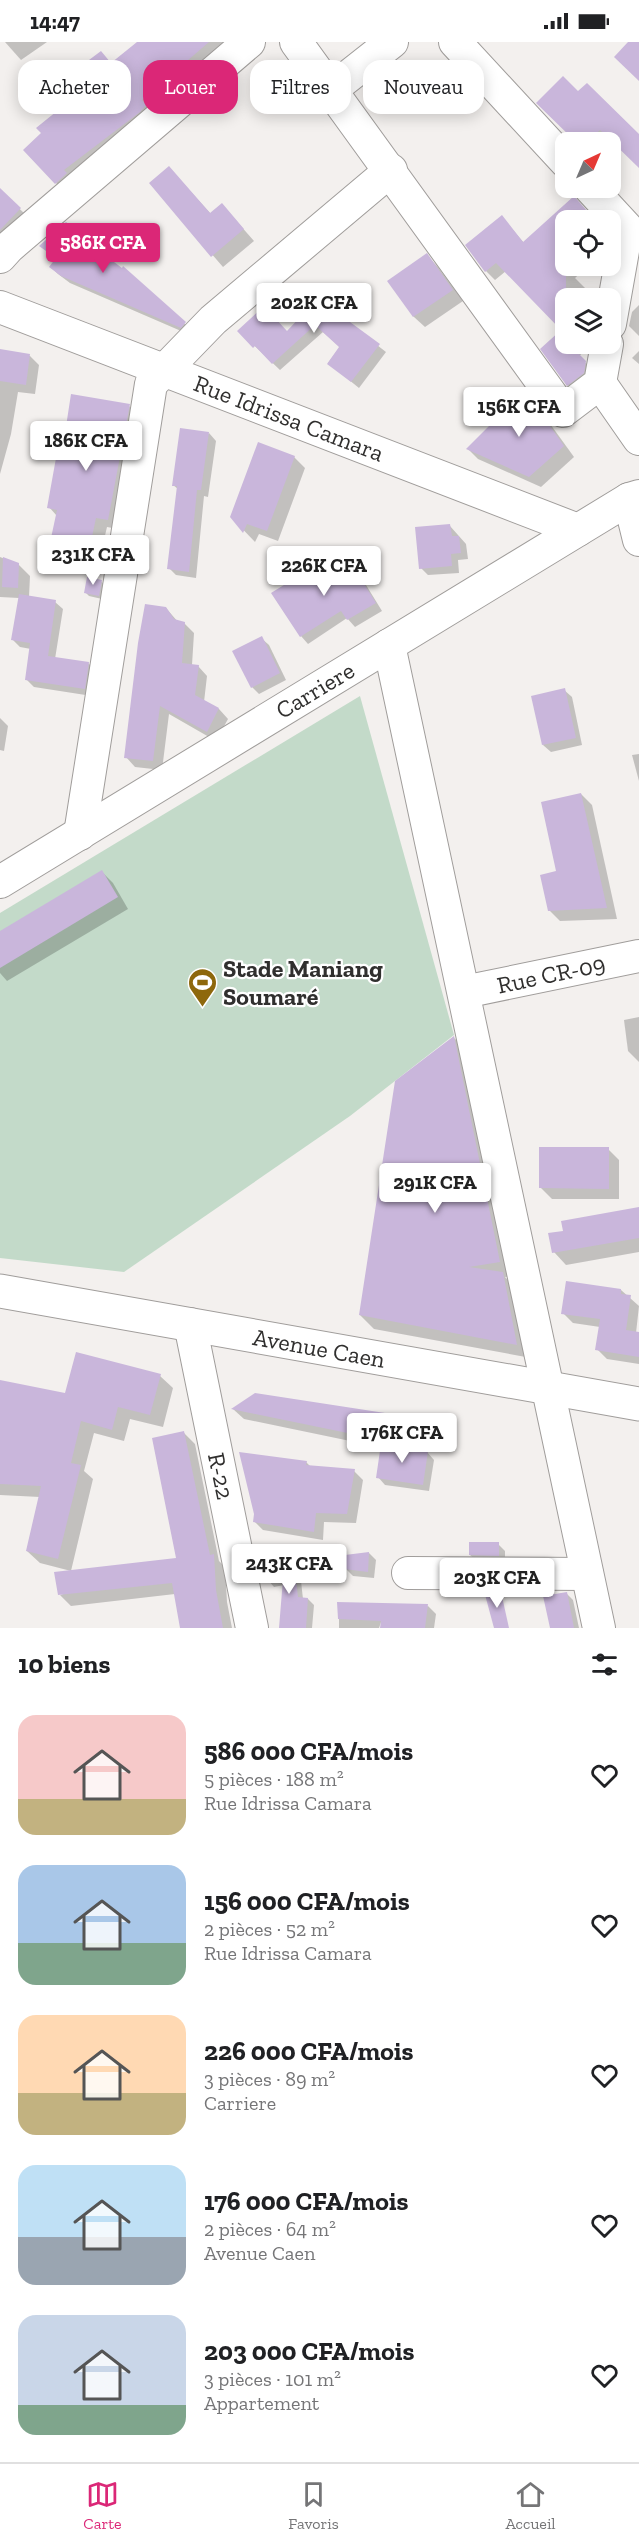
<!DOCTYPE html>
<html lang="fr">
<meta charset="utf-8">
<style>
:root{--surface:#fff;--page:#f6f6f6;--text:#202124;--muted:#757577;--line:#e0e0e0;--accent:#db2777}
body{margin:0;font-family:"Zilla Slab",serif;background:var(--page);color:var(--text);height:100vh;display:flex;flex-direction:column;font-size:22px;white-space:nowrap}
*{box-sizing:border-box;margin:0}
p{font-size:20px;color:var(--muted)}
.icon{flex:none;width:33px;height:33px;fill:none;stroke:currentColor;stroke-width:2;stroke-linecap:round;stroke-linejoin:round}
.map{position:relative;height:1586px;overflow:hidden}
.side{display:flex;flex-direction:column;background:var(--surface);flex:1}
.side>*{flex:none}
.guide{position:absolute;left:18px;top:18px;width:603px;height:54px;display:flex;gap:12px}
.needle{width:39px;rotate:44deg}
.tools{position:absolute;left:555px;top:90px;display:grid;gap:12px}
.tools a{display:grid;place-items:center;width:66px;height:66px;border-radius:12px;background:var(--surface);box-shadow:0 3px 15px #0003;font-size:30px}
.price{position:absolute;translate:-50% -51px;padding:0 14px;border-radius:6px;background:#fff;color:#222;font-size:20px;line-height:39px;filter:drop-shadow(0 2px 3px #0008)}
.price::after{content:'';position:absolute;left:50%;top:36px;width:18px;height:14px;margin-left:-9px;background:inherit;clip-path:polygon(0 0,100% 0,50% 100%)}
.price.on{background:var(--accent);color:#fff}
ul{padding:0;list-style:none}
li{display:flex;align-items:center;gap:18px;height:150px;padding:0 18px}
li span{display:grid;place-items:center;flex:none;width:168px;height:120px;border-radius:18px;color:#555}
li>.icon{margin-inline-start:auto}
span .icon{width:72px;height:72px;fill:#fffc;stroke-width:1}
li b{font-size:26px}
h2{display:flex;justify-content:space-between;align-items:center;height:72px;padding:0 18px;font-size:26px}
.tag{padding:0 21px;border-radius:18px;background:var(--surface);box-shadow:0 3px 15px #0003;font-size:21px;line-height:54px}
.tag.on{background:var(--accent);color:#fff}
.status{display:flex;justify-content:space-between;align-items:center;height:42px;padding:0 30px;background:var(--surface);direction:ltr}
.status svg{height:16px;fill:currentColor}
.menu{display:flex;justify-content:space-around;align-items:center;height:84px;border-top:2px solid var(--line);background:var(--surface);font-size:16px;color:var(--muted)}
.menu a{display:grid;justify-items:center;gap:3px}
.menu .on{color:var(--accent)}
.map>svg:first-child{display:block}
.green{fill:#c3dac9}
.shadow{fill:#0003}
.building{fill:#c9b6db}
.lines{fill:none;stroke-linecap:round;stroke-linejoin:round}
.minor-casing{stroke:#a09d9b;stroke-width:34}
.highway-casing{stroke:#a09d9b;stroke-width:35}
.minor{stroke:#fff;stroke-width:32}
.highway{stroke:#fff;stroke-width:33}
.labels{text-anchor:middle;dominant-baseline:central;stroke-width:4.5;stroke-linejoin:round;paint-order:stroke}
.street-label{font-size:24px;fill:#302f2e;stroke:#fff}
.poi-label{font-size:24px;font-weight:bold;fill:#302f2e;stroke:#fff;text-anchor:start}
</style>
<div class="status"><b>14:47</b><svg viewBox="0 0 49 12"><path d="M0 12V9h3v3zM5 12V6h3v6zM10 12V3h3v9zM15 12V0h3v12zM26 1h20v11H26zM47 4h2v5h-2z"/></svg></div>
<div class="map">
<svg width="639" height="1586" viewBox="0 0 639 1586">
<rect width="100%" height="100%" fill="#f3f0ee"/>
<!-- green -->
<polygon class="green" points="360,654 454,993 350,1074 124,1230 0,1216 0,871"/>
<!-- shadow -->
<g class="shadow">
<polygon points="5,0 47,0 21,18"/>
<polygon points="140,0 238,0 66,152 56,141 85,49 112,22"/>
<polygon points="578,51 639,95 639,124 612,97 609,100 578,100 538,61"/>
<polygon points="169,126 211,172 232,174 254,199 223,225 151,142"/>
<polygon points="0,148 27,174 0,202"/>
<polygon points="583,166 594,178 566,178 566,224 588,224 575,236 595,256 566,256 566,302 593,302 579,314 594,330 577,352 568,343 563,288 506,229 495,238 486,229 502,175 524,201"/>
<polygon points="83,195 90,202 192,288 188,292 70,241 58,232 51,225 57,217 41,204"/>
<polygon points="426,213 437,224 463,259 425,285 414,275 389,239"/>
<polygon points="331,244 357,268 346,279 386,310 359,346 328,321 340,305 323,290 280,328 239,289 288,291"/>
<polygon points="639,263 639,294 629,284 632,270"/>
<polygon points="0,309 30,314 39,323 35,352 18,350 11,392 0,432"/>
<polygon points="639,309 639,322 632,316"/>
<polygon points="525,350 535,361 574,415 541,445 478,417 468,407"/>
<polygon points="129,364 139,374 118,487 107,485 97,528 60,520 50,509 57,474 49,465 62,419"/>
<polygon points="209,391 216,399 208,455 204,454 196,536 176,533 169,526 178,447 173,443"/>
<polygon points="294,415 305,426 278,499 259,492 255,500 231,475"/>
<polygon points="450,484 466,502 468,517 458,518 459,531 428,533 421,526"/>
<polygon points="0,515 18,522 30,534 29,555 55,560 63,567 55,617 88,621 96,629 92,654 34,645 27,638 31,607 20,605 13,598 19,556 0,555"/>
<polygon points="348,517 355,525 382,569 355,585 347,576 308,602 301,594 300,535 307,542"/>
<polygon points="101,539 104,543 102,557 89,554 86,551"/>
<polygon points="166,566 178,580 184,581 194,591 192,623 198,624 207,634 204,660 219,667 228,677 216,699 169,672 162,728 135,725 126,715"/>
<polygon points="261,596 269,603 286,638 259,652 252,645"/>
<polygon points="564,648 572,655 582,703 551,710 543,703"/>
<polygon points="0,676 8,684 4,709 0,708"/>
<polygon points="639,712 639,739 632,713"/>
<polygon points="581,752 592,763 617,877 560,879 549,868"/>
<polygon points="102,830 113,841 128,867 7,939 0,931 0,891"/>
<polygon points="639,975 639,1020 628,1009 624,978"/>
<polygon points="454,996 468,1009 514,1234 505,1235 516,1246 531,1316 374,1287 360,1273"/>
<polygon points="608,1107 619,1118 619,1157 552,1157 541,1146"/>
<polygon points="639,1167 639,1210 566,1223 554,1210 565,1190"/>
<polygon points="621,1248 639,1264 636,1291 639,1291 639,1322 607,1317 597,1307 600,1285 573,1281 563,1271"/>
<polygon points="160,1334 173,1346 163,1385 130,1377 124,1399 94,1391 84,1429 93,1437 71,1529 40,1521 27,1509 40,1455 0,1453 0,1339 66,1353"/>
<polygon points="256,1352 397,1375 408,1385 379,1405 244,1377 233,1367"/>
<polygon points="184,1391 195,1402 219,1519 225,1525 227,1560 232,1586 182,1586 175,1552 71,1564 60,1553 178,1518"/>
<polygon points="427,1410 434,1418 429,1449 385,1443 378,1435"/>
<polygon points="306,1420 311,1425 354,1429 363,1438 356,1481 324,1480 323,1498 263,1488 254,1479"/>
<polygon points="498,1502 505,1509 505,1520 478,1520 470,1513"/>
<polygon points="369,1511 376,1518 374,1536 353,1534 345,1526"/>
<polygon points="292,1514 299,1521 303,1557 308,1557 314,1563 312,1586 281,1586 284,1543 274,1545 268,1538"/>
<polygon points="566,1551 573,1558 579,1586 552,1586"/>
<polygon points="339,1561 385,1569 379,1586 339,1586"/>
<polygon points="428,1564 436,1572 434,1586 389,1586"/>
</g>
<!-- building -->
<g class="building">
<polygon points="137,0 209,0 142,58 146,63 140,70 64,128 67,131 55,142 23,108 41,91 36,86 83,48 69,33 101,9 111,21"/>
<polygon points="628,0 639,0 639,39 614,15"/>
<polygon points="563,34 578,49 587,41 639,92 639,126 600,88 587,100 576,100 536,61"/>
<polygon points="169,124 210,171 222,161 244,187 211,215 149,141"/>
<polygon points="0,146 21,166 0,188"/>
<polygon points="574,154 595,178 566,178 566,302 569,302 586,319 584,331 567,344 540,307 561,288 496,221 485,230 465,203 502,173 523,200"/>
<polygon points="66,180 84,194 82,196 122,226 123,224 186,280 181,286 61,234 49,225 56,216 39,204"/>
<polygon points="427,211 453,248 413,275 387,239"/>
<polygon points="331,242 350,260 339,272 380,302 351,340 327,322 339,305 315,283 272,322 255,304 253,306 237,289 264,264 287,289"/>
<polygon points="0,307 30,312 26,343 0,339"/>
<polygon points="525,348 564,404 529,435 466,407"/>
<polygon points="71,352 130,362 108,478 96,476 87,518 48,510 57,468 47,466 56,416 61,417"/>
<polygon points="180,386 209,390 201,448 197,448 189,530 167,527 177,444 172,444"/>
<polygon points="258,400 295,414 267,489 247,482 243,491 230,475"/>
<polygon points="450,482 452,494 459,494 461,511 451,512 452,524 419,527 415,485"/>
<polygon points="3,515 19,521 18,546 2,545"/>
<polygon points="348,516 376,561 347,578 341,569 300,595 271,551 300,533 305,541"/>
<polygon points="87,535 102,538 99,554 84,551"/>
<polygon points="19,552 56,558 48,614 89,620 85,647 25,638 30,601 11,598"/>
<polygon points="145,562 166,565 174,577 185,580 182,621 199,623 195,653 219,666 207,690 160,664 153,719 124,716 138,601"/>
<polygon points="262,594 280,631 251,646 232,609"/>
<polygon points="565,646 576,696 542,703 531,654"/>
<polygon points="581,751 607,866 548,869 540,833 556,829 541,760"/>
<polygon points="102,828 118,855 0,926 0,889"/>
<polygon points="454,994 500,1220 469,1225 503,1230 517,1303 359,1273 395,1039"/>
<polygon points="539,1105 609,1105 609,1147 539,1146"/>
<polygon points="639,1165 639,1196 552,1211 548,1191 563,1189 561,1179"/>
<polygon points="566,1239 621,1247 621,1252 631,1253 626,1288 639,1290 639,1315 595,1308 600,1277 561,1272"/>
<polygon points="76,1310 161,1332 150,1373 118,1365 112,1388 81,1379 71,1421 81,1423 58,1517 26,1509 41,1444 0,1442 0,1338 65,1351"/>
<polygon points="255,1351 398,1373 367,1395 231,1367"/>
<polygon points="184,1389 210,1513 214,1512 216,1548 223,1586 180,1586 172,1541 58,1553 54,1530 176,1516 152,1396"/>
<polygon points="381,1402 428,1409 423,1443 376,1436"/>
<polygon points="239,1410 307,1419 306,1423 355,1427 347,1472 316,1471 314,1490 253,1480 254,1472"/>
<polygon points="469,1500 499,1500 499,1514 469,1513"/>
<polygon points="369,1510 368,1530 344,1527 345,1513"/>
<polygon points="285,1513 293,1513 298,1555 308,1556 306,1586 279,1586 283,1537 267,1539 265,1523 285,1521"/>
<polygon points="484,1549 501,1550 509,1586 494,1586"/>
<polygon points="567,1550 574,1586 550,1586 543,1554"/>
<polygon points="337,1560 428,1562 425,1586 380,1586 381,1579 338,1577"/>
</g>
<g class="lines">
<defs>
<g id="minor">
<polyline points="296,0 563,369 600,341 607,302"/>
<polyline points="455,0 566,120"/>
<polyline points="331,48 392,0"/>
<polyline points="590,146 627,186 610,282"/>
<polyline points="0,215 9,205 249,0"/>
<polyline points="0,265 578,488"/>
<polyline points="600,341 639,397"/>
<polyline points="629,457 639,498"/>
<polyline points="389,603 599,1586"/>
<polyline points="80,792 151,342 213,278 391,128"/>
<polyline points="0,840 629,457 639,454"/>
<polyline points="464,950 639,914"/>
<polyline points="190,1282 252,1586"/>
<polyline points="408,1531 587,1532"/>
</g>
<polyline id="highway" points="0,1249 639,1362"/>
</defs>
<!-- minor casing -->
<use href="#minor" class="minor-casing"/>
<!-- highway casing -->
<use href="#highway" class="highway-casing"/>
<!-- minor -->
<use href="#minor" class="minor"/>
<!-- highway -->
<use href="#highway" class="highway"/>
</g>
<!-- icons -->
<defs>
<symbol id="stadium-pin" viewBox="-11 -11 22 30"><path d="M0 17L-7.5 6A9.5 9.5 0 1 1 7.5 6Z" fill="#8e680c" stroke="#fff"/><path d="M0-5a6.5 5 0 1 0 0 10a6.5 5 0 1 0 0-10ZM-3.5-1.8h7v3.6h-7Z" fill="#fff"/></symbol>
</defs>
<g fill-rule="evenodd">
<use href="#stadium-pin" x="186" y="924" width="33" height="45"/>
</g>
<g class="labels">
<!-- street labels -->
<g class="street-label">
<text transform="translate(289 376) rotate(21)">Rue Idrissa Camara</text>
<text transform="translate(315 648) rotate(-31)">Carriere</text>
<text transform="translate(551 932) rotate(-12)">Rue CR-09</text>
<text transform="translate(319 1306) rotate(10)">Avenue Caen</text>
<text transform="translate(221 1434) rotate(78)">R-22</text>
</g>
<!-- poi labels -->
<g class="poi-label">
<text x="223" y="926">Stade Maniang<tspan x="223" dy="28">Soumaré</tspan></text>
</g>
</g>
</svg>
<div class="tools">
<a><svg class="needle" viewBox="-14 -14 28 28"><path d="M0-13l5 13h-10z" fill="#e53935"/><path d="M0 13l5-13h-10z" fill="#757577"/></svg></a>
<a><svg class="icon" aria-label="locate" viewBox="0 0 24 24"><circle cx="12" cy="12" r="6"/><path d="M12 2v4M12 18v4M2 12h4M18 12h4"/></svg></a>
<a><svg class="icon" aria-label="layers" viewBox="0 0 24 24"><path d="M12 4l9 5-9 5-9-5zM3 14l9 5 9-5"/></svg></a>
</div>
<b class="price on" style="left:103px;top:232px">586K CFA</b>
<b class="price" style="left:314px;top:292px">202K CFA</b>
<b class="price" style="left:519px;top:396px">156K CFA</b>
<b class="price" style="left:86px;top:430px">186K CFA</b>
<b class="price" style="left:93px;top:544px">231K CFA</b>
<b class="price" style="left:324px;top:555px">226K CFA</b>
<b class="price" style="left:435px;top:1172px">291K CFA</b>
<b class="price" style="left:402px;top:1422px">176K CFA</b>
<b class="price" style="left:289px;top:1553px">243K CFA</b>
<b class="price" style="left:497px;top:1567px">203K CFA</b>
<div class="guide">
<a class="tag">Acheter</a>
<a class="tag on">Louer</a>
<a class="tag">Filtres</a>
<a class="tag">Nouveau</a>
</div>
</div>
<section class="side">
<h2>10 biens<svg class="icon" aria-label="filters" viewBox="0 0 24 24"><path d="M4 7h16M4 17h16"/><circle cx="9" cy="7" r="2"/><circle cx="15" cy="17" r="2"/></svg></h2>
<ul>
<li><span style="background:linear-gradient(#f6c9c9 70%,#c2b280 0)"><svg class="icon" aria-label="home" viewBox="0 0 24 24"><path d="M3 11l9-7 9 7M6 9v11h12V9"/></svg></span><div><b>586 000 CFA/mois</b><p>5 pièces · 188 m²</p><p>Rue Idrissa Camara</p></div><svg class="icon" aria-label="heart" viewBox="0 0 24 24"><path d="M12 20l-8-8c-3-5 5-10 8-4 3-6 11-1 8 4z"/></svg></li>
<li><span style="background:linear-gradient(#a9c7e8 65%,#7fa58c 0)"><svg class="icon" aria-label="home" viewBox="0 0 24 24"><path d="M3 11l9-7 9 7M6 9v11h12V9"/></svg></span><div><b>156 000 CFA/mois</b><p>2 pièces · 52 m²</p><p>Rue Idrissa Camara</p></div><svg class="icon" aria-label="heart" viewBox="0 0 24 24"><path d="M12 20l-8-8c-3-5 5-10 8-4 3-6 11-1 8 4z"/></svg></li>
<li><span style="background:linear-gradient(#ffd9b3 65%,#c2b280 0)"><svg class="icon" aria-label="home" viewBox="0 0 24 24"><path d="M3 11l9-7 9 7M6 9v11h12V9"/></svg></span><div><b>226 000 CFA/mois</b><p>3 pièces · 89 m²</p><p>Carriere</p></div><svg class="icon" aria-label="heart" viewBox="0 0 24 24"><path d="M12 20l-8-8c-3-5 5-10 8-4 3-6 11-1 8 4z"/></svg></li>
<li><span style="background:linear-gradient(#bfe0f5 60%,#9aa5b1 0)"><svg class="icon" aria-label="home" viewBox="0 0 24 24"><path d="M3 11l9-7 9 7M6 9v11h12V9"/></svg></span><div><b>176 000 CFA/mois</b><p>2 pièces · 64 m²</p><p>Avenue Caen</p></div><svg class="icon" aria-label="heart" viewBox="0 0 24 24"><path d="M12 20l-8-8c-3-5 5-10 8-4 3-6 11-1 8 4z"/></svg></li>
<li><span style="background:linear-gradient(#c9d6e8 75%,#7fa58c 0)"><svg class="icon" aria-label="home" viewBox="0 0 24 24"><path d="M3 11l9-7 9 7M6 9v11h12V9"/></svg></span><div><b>203 000 CFA/mois</b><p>3 pièces · 101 m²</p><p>Appartement</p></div><svg class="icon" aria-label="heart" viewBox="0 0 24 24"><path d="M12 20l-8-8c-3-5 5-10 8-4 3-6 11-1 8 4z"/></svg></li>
</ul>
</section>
<nav class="menu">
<a class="on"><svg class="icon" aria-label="map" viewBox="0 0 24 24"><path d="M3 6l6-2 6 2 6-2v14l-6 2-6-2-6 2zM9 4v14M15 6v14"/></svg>Carte</a>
<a><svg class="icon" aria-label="saved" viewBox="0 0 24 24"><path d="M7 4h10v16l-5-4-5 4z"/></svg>Favoris</a>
<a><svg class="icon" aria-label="home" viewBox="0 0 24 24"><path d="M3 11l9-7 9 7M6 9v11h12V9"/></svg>Accueil</a>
</nav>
